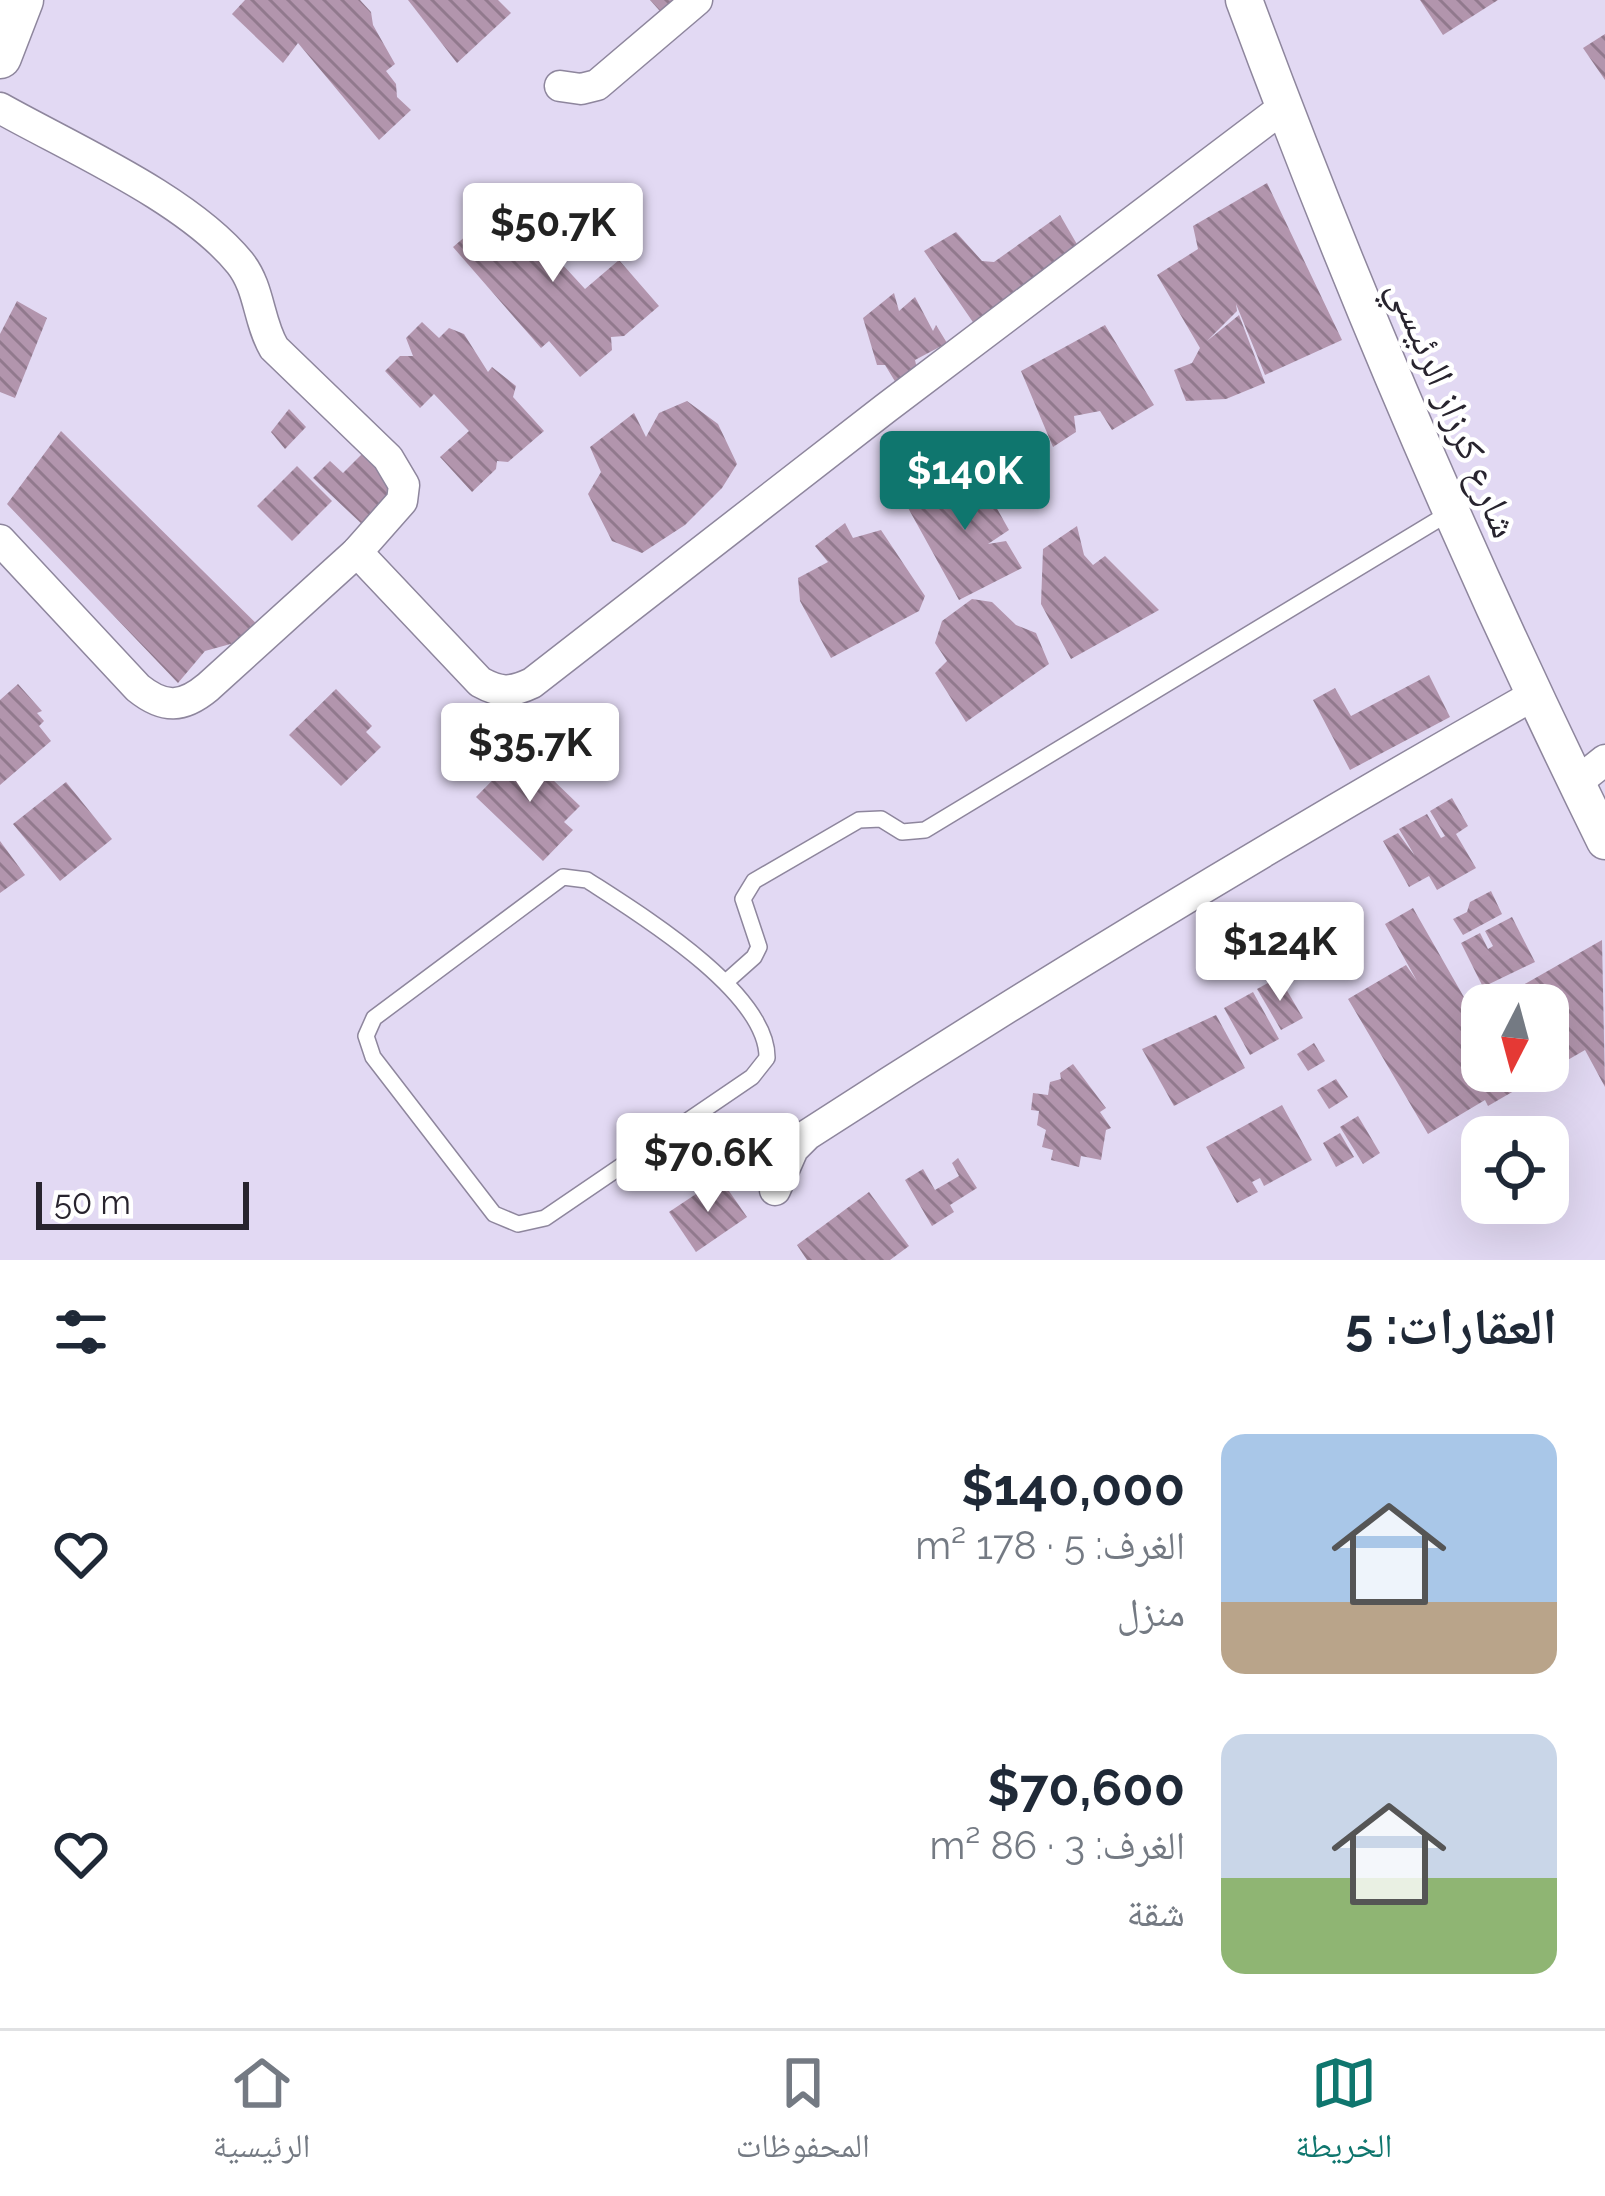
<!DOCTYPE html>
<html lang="ar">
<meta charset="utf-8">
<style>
:root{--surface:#fff;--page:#f2f2f3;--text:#1f2937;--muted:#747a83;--line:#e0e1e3;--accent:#0f766e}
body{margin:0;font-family:Raleway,"Noto Naskh Arabic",sans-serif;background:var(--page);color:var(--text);direction:rtl;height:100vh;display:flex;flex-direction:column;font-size:45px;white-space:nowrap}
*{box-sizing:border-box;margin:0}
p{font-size:39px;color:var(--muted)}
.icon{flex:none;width:66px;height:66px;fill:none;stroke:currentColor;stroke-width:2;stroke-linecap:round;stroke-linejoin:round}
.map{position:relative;height:1260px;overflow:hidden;direction:ltr}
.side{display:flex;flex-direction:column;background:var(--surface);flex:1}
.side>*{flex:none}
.needle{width:78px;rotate:186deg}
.tools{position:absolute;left:1461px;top:984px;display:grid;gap:24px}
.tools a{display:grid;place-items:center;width:108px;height:108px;border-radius:24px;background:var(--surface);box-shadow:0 12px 48px #0002;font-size:60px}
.scale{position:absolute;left:36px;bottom:30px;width:213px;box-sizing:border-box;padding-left:12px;border:6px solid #28242e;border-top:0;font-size:33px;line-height:42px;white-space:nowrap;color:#28242e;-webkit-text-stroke:9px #fff;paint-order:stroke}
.price{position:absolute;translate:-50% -102px;padding:0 27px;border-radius:12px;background:#fff;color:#222;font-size:39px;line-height:78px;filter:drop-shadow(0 3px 6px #0008)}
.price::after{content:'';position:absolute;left:50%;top:72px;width:36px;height:27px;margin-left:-18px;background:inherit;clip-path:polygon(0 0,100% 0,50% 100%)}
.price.on{background:var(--accent);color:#fff}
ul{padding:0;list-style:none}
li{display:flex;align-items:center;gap:36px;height:300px;padding:0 48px}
li span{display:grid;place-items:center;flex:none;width:336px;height:240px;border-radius:24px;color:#555}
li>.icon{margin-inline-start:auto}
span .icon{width:144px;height:144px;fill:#fffc;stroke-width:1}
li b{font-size:51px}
h2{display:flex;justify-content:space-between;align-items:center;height:144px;padding:0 48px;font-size:51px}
.tabs{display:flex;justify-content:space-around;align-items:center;height:168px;border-top:3px solid var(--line);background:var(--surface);font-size:33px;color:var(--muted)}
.tabs a{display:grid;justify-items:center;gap:6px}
.tabs .on{color:var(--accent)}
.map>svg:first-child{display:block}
.building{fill:url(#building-back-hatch)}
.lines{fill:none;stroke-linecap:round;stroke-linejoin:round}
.service-casing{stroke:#8e869d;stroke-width:18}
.minor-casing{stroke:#8e869d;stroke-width:33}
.tertiary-casing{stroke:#8e869d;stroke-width:39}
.secondary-casing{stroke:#8e869d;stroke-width:45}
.service{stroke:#fff;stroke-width:15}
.minor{stroke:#fff;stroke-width:30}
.tertiary{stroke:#fff;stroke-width:36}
.secondary{stroke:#fff;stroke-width:42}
.labels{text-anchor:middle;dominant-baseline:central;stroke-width:9;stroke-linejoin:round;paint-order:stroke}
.street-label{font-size:39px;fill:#28242e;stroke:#fff}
</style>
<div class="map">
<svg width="1605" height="1260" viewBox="0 0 1605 1260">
<defs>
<pattern id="building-back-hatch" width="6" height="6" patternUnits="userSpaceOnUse" patternTransform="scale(3)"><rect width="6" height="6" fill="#b295ad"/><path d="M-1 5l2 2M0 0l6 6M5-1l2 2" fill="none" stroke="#91798d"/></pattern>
</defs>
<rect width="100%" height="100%" fill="#e2d9f3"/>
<!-- building -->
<g class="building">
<polygon points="245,0 360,0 371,12 373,25 395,64 386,71 396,84 397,97 411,110 379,140 298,43 283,63 232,14"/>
<polygon points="408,0 498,0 511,13 457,63"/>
<polygon points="650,0 688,0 667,19"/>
<polygon points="1420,0 1498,0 1443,35"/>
<polygon points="1605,34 1605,80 1583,48"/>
<polygon points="1267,183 1342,340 1265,375 1236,304 1237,311 1207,341 1239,315 1265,383 1226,399 1186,401 1174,370 1192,363 1200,348 1157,275 1198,249 1193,226"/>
<polygon points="509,199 521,212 536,199 579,249 562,264 585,289 619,260 659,306 624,336 611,337 612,350 580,377 549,341 541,348 453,247"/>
<polygon points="1060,215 1078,246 977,328 924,251 956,232 982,261 994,262"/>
<polygon points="894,293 899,311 915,297 933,331 936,325 947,343 915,360 917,369 896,383 885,365 877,365 863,318"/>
<polygon points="17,301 47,318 15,398 0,392 0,334"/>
<polygon points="422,322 439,338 449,328 464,334 488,372 492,367 516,386 513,397 544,431 508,462 497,461 496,469 472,492 440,457 469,431 434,394 420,408 385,371 400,356 413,356 406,338"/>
<polygon points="1105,325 1154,405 1112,430 1100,411 1074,416 1076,432 1053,447 1021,371"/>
<polygon points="687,401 718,424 737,464 722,488 685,525 642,553 612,541 588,494 601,472 590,447 634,413 646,437 659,413"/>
<polygon points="289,409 306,427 285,449 271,432"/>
<polygon points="61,431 267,634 205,651 178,683 7,504"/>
<polygon points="362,454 399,490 364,526 313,478 330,461 343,473"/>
<polygon points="297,466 332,501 292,541 257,506"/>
<polygon points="973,466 1009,530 988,544 1006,541 1022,568 959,600 907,506"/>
<polygon points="845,523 853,538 881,530 925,596 919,611 831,658 800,601 798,578 828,562 815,546"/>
<polygon points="1077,526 1084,555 1093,565 1105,556 1159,610 1071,659 1041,604 1043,549"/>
<polygon points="972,599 992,602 1016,625 1036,633 1049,664 966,722 935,673 947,661 935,643 942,621"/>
<polygon points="1429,675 1450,717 1350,770 1313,700 1335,688 1351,716"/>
<polygon points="18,684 42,711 37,713 44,721 39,726 51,741 0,785 0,700"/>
<polygon points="336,689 372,726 366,732 381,747 341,786 289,735"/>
<polygon points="522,750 580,806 564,822 573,830 543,861 476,797"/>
<polygon points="66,782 112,839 60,881 13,824"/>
<polygon points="1452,798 1468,826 1456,834 1476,868 1437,890 1429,876 1409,887 1383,841 1398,833 1415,856 1399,829 1427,814 1441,838 1445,836 1430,811"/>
<polygon points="0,841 25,875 0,893"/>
<polygon points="1491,891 1502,914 1463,935 1453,919 1467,912 1470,902"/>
<polygon points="1413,908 1473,1013 1482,1008 1482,1071 1548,1071 1548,1005 1488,1005 1602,940 1605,1087 1585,1050 1488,1106 1485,1100 1428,1134 1348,999 1406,965 1417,981 1385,924"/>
<polygon points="1512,917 1535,962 1483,987 1461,943 1480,933 1488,949 1493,946 1485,931"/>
<polygon points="1279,977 1303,1018 1281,1030 1257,989"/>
<polygon points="1253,992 1279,1039 1250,1055 1224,1008"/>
<polygon points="1216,1015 1245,1068 1174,1106 1142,1049"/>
<polygon points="1314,1043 1325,1061 1308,1071 1297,1054"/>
<polygon points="1073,1064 1106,1108 1100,1112 1111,1128 1106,1130 1101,1160 1081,1156 1079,1167 1051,1160 1053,1150 1042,1147 1046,1130 1037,1125 1039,1111 1031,1110 1033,1093 1048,1095 1050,1082 1061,1079 1060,1073"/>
<polygon points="1336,1079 1348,1097 1329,1109 1317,1090"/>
<polygon points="1282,1105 1312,1160 1264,1186 1260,1178 1252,1182 1258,1192 1237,1203 1206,1147"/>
<polygon points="1358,1116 1380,1153 1363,1164 1340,1127"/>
<polygon points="749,1121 755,1135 740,1141 734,1128"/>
<polygon points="1340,1133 1354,1157 1336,1167 1323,1143"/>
<polygon points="759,1138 767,1152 751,1161 743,1148"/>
<polygon points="958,1158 977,1188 950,1205 954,1212 932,1226 905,1180 923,1169 935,1190 959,1176 952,1163"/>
<polygon points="693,1159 701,1171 688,1180 680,1169"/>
<polygon points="720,1178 747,1217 696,1252 669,1212"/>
<polygon points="869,1192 909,1246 890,1260 807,1260 797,1245"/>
</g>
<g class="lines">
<defs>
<g id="service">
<path d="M 563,877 L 587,880 C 638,913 768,992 767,1058 L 752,1077 L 545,1218 L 518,1224 L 494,1214 L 373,1057 L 366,1036 L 374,1018 Z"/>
<polyline points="727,981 754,957 759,947 743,899 754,881 859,820 881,819 902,832 925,830 1449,513"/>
</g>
<g id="minor">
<polyline points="560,86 581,89 597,85 697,0"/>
<path d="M 0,108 C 73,149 188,199 240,263 C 260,288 258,321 274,348 L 388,458 L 404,485 L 402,501 L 357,552 L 208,687 C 183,708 164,709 138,688 L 0,540"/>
<path d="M 357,552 L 480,682 C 500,693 511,693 532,683 L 886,408 L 1284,107"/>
<polyline points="1576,783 1605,760"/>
<path d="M 775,1190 L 793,1149 L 807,1135 C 1045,981 1287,835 1534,695"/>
</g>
<path id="tertiary" d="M 1244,0 C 1350,286 1470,567 1605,841"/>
<polyline id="secondary" points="0,57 22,0"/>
</defs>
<!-- service casing -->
<use href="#service" class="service-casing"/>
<!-- minor casing -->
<use href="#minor" class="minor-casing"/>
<!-- tertiary casing -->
<use href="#tertiary" class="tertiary-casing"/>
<!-- secondary casing -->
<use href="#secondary" class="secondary-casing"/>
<!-- service -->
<use href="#service" class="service"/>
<!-- minor -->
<use href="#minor" class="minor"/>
<!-- tertiary -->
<use href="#tertiary" class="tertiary"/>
<!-- secondary -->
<use href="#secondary" class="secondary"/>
</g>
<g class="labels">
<!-- street labels -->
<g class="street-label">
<text transform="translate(1454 408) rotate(67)">شارع كرزاز الرئيسي</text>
</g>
</g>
</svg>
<div class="tools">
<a><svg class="needle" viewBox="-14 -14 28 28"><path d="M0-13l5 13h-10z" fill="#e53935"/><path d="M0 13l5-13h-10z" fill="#747a83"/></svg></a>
<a><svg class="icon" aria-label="locate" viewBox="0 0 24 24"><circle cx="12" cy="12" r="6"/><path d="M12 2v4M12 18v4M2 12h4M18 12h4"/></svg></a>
</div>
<div class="scale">50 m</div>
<b class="price" style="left:553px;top:285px">$50.7K</b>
<b class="price on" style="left:965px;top:533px">$140K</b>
<b class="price" style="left:530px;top:805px">$35.7K</b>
<b class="price" style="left:1280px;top:1004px">$124K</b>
<b class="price" style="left:708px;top:1215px">$70.6K</b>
</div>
<section class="side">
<h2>العقارات: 5<svg class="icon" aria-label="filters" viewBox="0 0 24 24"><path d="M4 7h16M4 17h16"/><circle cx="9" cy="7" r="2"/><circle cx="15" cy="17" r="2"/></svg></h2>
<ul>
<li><span style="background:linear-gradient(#a9c7e8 70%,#b9a48a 0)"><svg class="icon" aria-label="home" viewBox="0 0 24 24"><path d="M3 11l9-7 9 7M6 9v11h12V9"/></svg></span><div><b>$140,000</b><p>الغرف: 5 · 178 m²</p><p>منزل</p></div><svg class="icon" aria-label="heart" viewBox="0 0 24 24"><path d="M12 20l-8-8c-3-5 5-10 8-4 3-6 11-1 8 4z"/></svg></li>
<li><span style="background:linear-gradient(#c9d6e8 60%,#8fb573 0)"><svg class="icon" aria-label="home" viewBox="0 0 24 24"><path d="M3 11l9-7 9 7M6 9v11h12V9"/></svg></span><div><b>$70,600</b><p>الغرف: 3 · 86 m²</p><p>شقة</p></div><svg class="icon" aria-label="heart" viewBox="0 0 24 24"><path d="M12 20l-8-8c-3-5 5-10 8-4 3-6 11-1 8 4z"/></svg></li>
</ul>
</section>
<nav class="tabs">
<a class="on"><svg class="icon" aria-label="map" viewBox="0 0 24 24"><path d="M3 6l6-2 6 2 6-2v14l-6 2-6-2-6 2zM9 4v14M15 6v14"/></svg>الخريطة</a>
<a><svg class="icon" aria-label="saved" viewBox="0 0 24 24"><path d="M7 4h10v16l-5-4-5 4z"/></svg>المحفوظات</a>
<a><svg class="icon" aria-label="home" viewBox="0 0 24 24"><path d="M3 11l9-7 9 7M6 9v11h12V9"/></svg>الرئيسية</a>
</nav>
